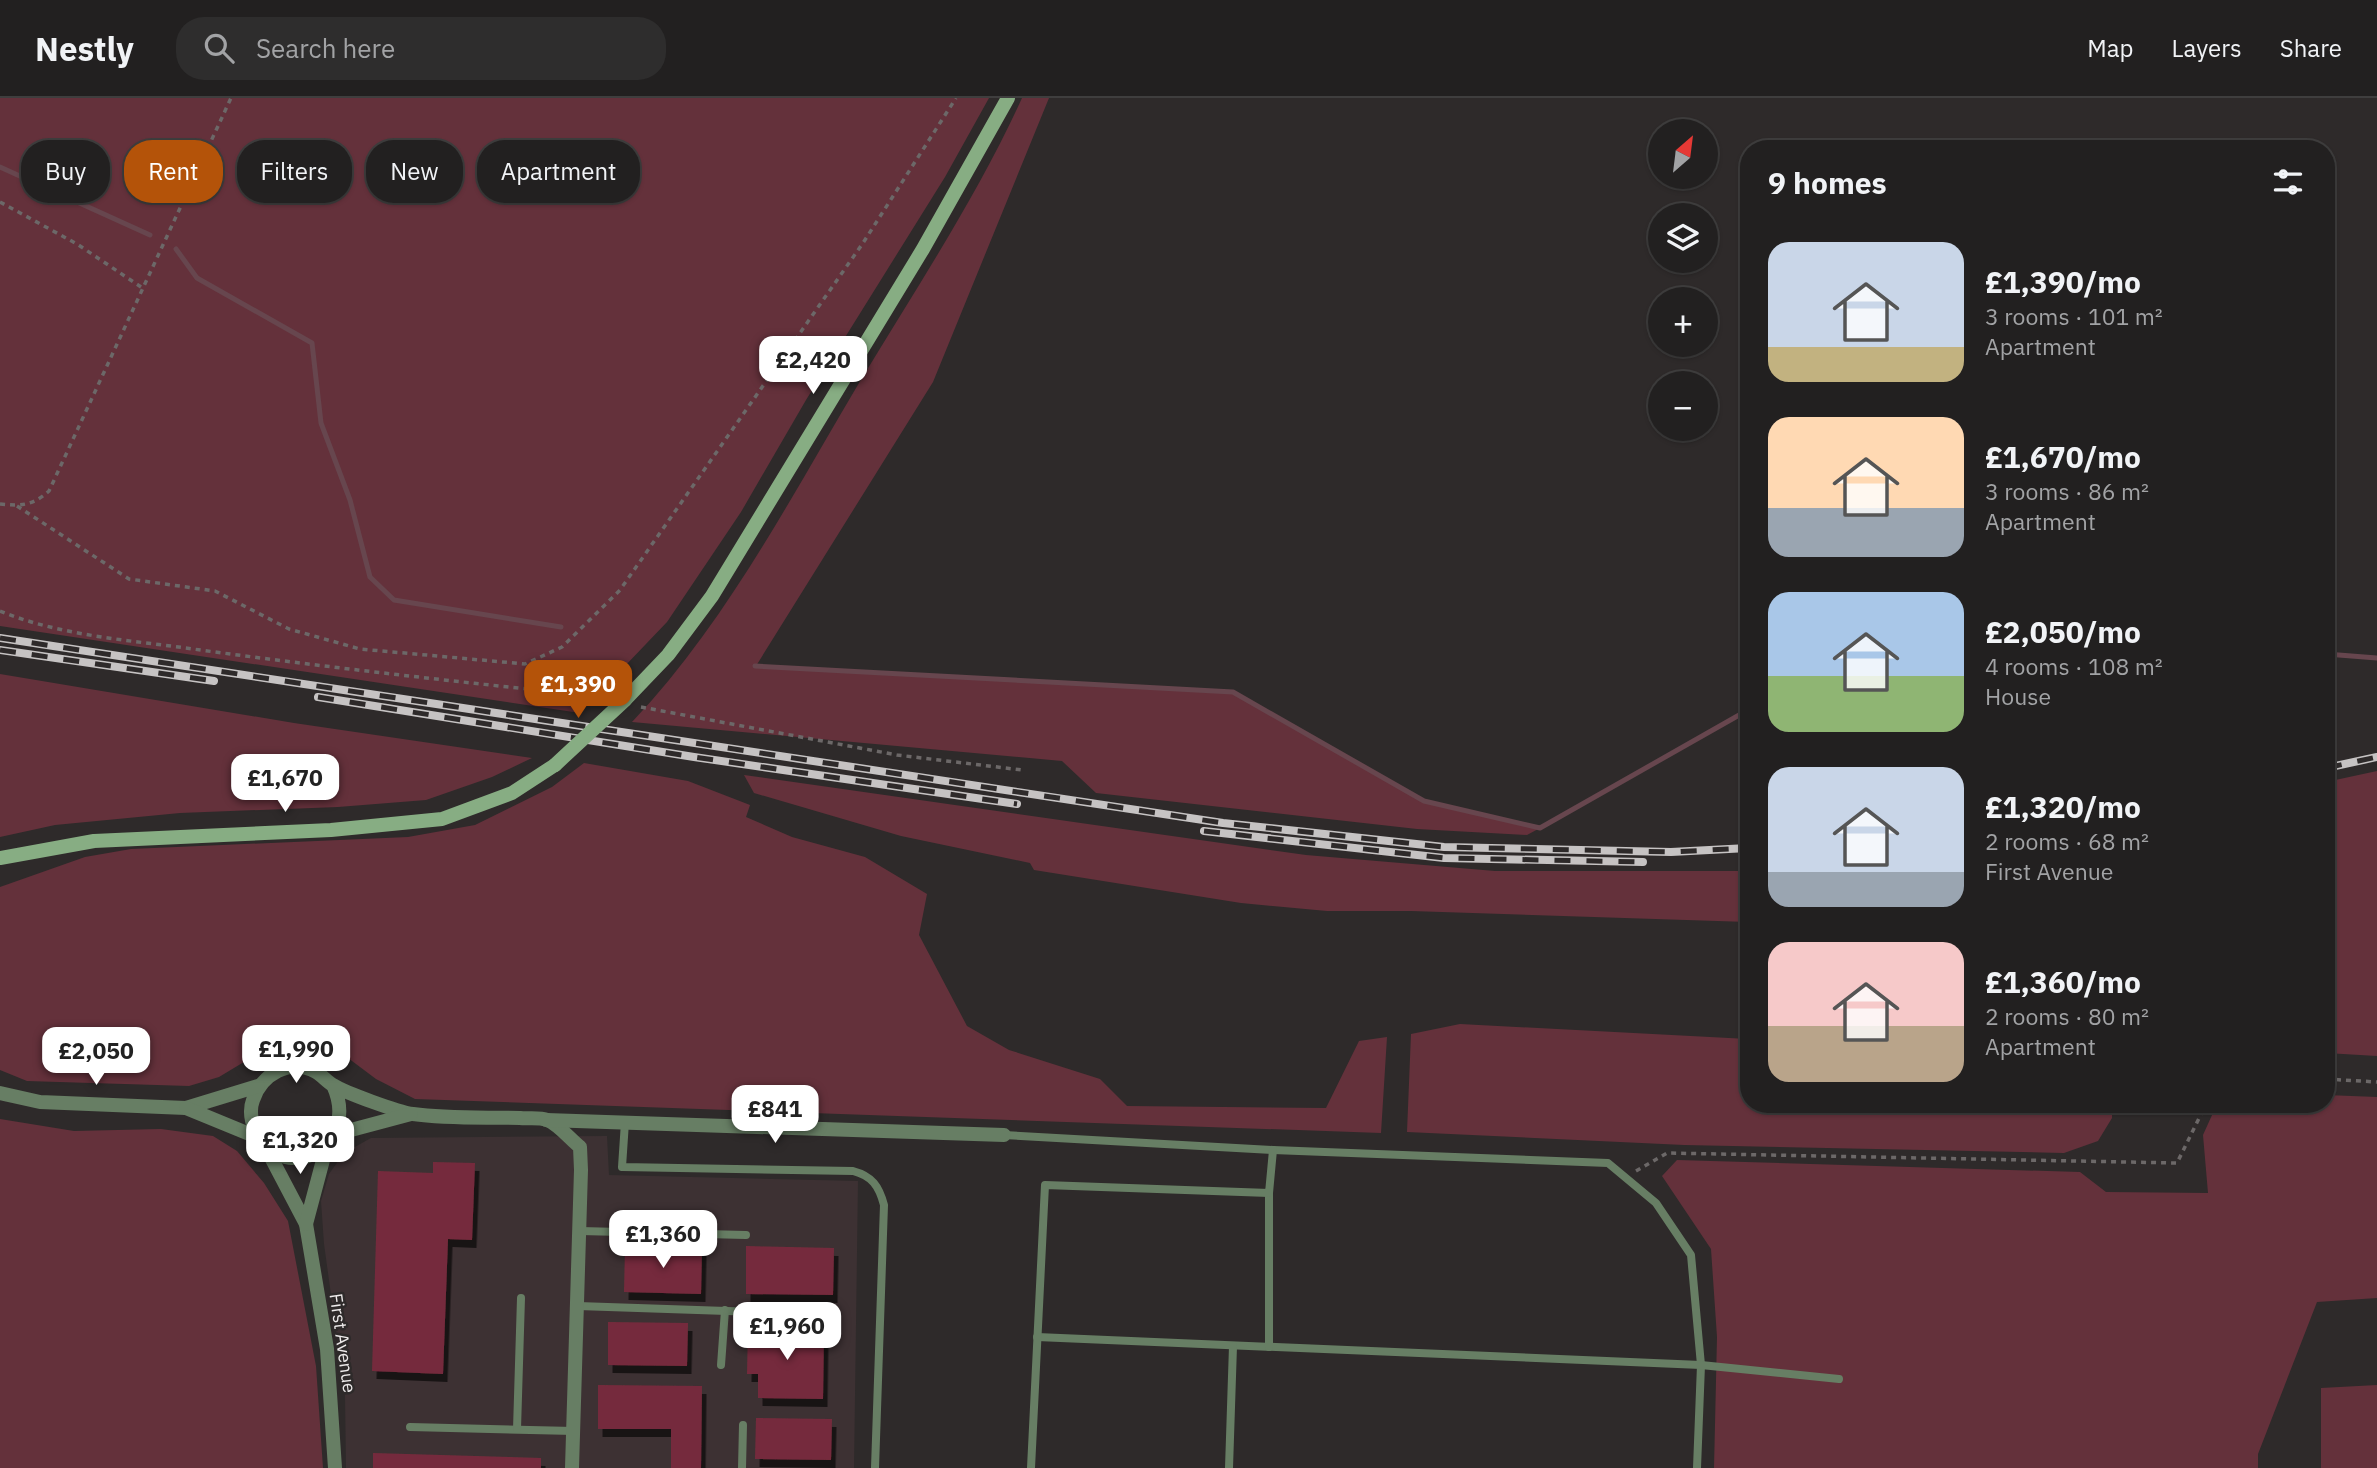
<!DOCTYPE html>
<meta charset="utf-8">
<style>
:root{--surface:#222020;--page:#2e2d2d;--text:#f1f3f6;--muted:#a2a3a5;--line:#3f3e3e;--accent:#b45309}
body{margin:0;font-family:"IBM Plex Sans",sans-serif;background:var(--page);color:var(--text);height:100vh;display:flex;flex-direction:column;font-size:26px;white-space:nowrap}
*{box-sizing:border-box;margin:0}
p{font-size:23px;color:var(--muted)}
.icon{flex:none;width:38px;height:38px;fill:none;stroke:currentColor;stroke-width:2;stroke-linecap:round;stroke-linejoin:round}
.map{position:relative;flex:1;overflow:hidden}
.side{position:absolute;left:1740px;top:42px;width:595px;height:973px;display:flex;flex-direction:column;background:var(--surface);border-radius:28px;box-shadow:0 2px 5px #0004,0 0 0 2px var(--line)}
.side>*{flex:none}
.hud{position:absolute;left:21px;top:42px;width:665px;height:63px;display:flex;gap:14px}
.needle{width:46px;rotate:28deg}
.tools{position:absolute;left:1648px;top:21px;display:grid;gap:14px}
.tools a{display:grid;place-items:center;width:70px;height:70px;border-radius:50%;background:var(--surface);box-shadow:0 2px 5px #0004,0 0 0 2px var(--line);font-size:35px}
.price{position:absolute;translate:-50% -60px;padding:0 16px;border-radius:14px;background:#fff;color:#222;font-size:23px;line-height:46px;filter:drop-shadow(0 2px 4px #0008)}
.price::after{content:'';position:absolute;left:50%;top:42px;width:21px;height:16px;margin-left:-10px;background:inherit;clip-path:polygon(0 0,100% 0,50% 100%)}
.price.current{background:var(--accent);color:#fff}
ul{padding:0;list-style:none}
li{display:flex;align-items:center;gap:21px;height:175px;padding:0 28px}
li span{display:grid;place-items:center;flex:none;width:196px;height:140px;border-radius:21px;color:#555}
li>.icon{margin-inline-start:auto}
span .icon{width:84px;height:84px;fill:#fffc;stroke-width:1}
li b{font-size:30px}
h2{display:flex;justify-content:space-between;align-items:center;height:84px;padding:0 28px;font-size:30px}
.tag{padding:0 24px;border-radius:28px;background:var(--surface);box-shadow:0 2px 5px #0004,0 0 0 2px var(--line);font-size:24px;line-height:63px}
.tag.current{background:var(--accent);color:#fff}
header{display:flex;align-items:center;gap:42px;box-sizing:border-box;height:98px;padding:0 35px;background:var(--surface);border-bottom:2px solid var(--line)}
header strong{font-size:33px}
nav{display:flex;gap:38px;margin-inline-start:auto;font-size:24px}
.search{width:490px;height:63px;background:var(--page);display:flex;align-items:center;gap:18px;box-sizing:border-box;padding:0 24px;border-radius:28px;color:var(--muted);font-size:26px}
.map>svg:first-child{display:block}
.built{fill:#3d3133}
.green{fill:#64313b}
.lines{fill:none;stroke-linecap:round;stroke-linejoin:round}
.stream{stroke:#67464e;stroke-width:5}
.building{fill:#752b3c;filter:url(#shadow)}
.path{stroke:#6c6868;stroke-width:3.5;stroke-dasharray:5 5;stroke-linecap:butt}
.lane{stroke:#677e64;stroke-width:8}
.street{stroke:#677e64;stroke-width:14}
.secondary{stroke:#87ad83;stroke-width:14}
.rail-casing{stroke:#c6c3c3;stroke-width:8}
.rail{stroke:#2e2a2a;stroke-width:5;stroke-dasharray:16;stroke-linecap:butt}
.secondary-bridge{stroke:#87ad83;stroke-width:14}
.labels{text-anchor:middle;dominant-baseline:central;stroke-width:5;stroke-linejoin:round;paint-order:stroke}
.street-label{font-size:18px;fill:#edeaea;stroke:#2e2a2a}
</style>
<header>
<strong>Nestly</strong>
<div class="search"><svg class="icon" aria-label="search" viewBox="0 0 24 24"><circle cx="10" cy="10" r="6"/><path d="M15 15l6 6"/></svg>Search here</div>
<nav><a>Map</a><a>Layers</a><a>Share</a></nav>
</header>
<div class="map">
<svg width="2377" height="1370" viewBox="0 0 2377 1370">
<defs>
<filter id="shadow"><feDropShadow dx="4.5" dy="8" stdDeviation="0" flood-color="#0009"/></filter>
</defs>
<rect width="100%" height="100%" fill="#2e2a2a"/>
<!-- built -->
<polygon class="built" points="607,1038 609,1077 858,1083 854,1370 346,1370 345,1298 324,1146 321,1103 329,1076 344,1055 371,1040"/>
<!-- green -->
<g class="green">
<polygon points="0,0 989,0 945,79 806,302 741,414 667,524 580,615 0,528"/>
<path d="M 1022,0 L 1049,0 L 933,284 L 756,568 L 1233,594 L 1424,703 L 1540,730 L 1527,737 L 1417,731 L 1096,695 L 1062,663 L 632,624 C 725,526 790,401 859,285 C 915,192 977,99 1022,0 Z"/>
<polygon points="0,576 294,625 532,660 492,679 426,702 338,709 180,715 55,727 0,739"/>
<polygon points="584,665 688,683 750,707 746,719 792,739 865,759 927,796 919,837 967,928 1009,952 1100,981 1127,1008 1326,1010 1359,943 1387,939 1381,1035 415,1001 376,981 336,951 308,940 277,944 219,979 189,988 27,983 0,972 0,789 85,759 131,751 408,739 475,727 552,689"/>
<polygon points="2377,673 2377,958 2326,955 2326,684"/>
<polygon points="744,677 1306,757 1495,773 1748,773 1748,824 1411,813 1327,813 1241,805 1034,772 1030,765 901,738 754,695"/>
<polygon points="1460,926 1748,941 1748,1006 2112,1006 2112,1020 2098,1043 2064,1055 1684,1047 1407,1034 1411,936"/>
<polygon points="2326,997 2377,999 2377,1200 2317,1204 2258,1356 2258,1370 1714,1370 1717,1239 1711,1151 1662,1078 1677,1062 2080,1074 2106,1094 2208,1095 2203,1037 2217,1006 2326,1006"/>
<polygon points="0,1021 74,1033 161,1031 213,1038 237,1053 264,1085 288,1123 316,1268 323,1370 0,1370"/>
<polygon points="2377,1287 2377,1370 2321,1370 2321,1290"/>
</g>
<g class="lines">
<!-- stream -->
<g class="stream">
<polyline points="0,69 150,137"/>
<polyline points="176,151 197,180 312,245 321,325 350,402 370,479 394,502 561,529"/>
<polyline points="2326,556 2377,560"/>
<polyline points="755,568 1233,594 1424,703 1540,730 1748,612"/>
</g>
</g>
<!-- building -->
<g class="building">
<polygon points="433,1064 475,1065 472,1142 448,1141 443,1276 372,1273 378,1073 433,1075"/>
<polygon points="746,1148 834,1150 833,1197 746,1196"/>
<polygon points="625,1149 702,1150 701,1196 624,1194"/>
<polygon points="608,1224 688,1225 687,1268 608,1267"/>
<polygon points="748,1229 824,1231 823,1301 758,1300 758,1276 747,1276"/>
<polygon points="598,1287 702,1288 701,1370 671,1370 671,1331 598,1331"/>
<polygon points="756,1320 832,1321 831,1362 755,1361"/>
<polygon points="373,1355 541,1360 541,1370 373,1370"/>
</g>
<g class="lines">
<!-- path -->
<g class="path">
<polyline points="0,104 77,146 141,189"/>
<path d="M 0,406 C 22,408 32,408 49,393 L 231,0"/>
<polyline points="17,408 129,481 215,493 289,531 360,551 525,566 562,549 620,492 863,145 956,0"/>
<path d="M 0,513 C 61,538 129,542 193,551 C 317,568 441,582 565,595 L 603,602"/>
<polyline points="641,609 897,657 1022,672"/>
<polyline points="2326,981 2377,984"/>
<polyline points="1636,1073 1667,1055 2177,1065 2206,1006"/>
</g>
<!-- lane -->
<g class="lane">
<path d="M 625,1024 L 622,1069 L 853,1073 C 872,1078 879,1088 884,1107 L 875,1370"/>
<polyline points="1004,1037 1273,1052 1608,1065 1656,1105 1691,1157 1701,1267 1697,1370"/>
<polyline points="580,1133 746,1137"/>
<polyline points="578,1208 815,1216"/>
<polyline points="1037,1239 1701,1267 1839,1281"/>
<polyline points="1269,1249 1269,1095"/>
<polyline points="721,1267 725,1212"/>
<polyline points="410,1329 574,1333"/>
<polyline points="517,1331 521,1200"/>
<polyline points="742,1370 743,1327"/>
<polyline points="1031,1370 1045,1087 1269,1095 1273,1052"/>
<polyline points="1229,1370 1233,1248"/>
</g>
<!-- street -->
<g class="street">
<path d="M 333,987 C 360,1045 293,1085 261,1042 C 253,1032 248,1015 253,1002 C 261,977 290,959 316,974 C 322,977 327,984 333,987 C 346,995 398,1014 413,1016 C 448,1021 485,1019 520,1020 C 527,1021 540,1019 547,1022 C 558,1026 570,1041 580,1049 L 581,1072 L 572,1370"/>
<polyline points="0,995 40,1004 186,1010 258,988"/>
<polyline points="186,1010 259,1040"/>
<polyline points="546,1022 1004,1037"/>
<polyline points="336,1036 411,1016"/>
<polyline points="265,1048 306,1126 327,1251 335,1370"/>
<polyline points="306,1126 327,1047"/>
</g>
<!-- secondary -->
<g class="secondary">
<polyline points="625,602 668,557 712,498 923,151 1008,0"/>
<polyline points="0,760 94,743 331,732 442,721 512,695 555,667"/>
</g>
<defs>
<g id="rail">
<polyline points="0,540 1223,725 1444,749 1671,754 1748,750"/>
<polyline points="0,552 214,583"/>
<polyline points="318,599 694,659 1017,706"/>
<polyline points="2326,670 2377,659"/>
<polyline points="1204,733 1444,760 1643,764"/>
</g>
</defs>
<!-- rail casing -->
<use href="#rail" class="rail-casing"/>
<!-- rail -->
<use href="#rail" class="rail"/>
<!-- secondary-bridge -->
<polyline class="secondary-bridge" points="555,667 625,602"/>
</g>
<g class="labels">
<!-- street labels -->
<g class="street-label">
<text transform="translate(343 1245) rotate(82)">First Avenue</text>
</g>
</g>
</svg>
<div class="tools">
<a><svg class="needle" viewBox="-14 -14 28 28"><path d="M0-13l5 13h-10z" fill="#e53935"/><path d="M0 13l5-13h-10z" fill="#a2a3a5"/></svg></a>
<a><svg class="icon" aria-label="layers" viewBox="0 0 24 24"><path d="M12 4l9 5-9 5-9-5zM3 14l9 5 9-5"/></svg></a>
<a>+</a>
<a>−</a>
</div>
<b class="price" style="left:813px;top:298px">£2,420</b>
<b class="price current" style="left:578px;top:622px">£1,390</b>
<b class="price" style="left:285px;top:716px">£1,670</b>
<b class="price" style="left:296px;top:987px">£1,990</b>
<b class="price" style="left:96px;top:989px">£2,050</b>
<b class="price" style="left:775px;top:1047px">£841</b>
<b class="price" style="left:300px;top:1078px">£1,320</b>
<b class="price" style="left:663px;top:1172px">£1,360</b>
<b class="price" style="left:787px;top:1264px">£1,960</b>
<div class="hud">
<a class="tag">Buy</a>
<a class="tag current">Rent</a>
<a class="tag">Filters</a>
<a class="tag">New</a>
<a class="tag">Apartment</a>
</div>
<section class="side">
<h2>9 homes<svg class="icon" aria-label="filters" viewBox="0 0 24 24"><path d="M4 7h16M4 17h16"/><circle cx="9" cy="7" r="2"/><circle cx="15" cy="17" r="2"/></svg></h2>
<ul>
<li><span style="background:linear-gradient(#c9d6e8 75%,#c2b280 0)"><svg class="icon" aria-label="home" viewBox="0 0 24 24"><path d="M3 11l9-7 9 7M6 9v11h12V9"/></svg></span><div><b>£1,390/mo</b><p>3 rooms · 101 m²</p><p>Apartment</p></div></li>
<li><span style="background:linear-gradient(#ffd9b3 65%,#9aa5b1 0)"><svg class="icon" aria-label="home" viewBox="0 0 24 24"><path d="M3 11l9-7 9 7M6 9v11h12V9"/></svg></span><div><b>£1,670/mo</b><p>3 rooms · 86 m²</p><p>Apartment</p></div></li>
<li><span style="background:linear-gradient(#a9c7e8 60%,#8fb573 0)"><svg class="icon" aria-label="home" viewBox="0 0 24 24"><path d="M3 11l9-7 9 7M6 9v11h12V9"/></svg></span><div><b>£2,050/mo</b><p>4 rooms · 108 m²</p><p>House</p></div></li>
<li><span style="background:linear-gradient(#c9d6e8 75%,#9aa5b1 0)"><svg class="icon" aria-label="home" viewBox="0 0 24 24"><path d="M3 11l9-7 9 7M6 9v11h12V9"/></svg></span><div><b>£1,320/mo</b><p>2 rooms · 68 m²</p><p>First Avenue</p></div></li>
<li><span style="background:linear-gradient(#f6c9c9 60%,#b9a48a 0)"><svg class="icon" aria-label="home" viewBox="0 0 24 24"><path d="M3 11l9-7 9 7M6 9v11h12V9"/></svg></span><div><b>£1,360/mo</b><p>2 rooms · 80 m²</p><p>Apartment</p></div></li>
</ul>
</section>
</div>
